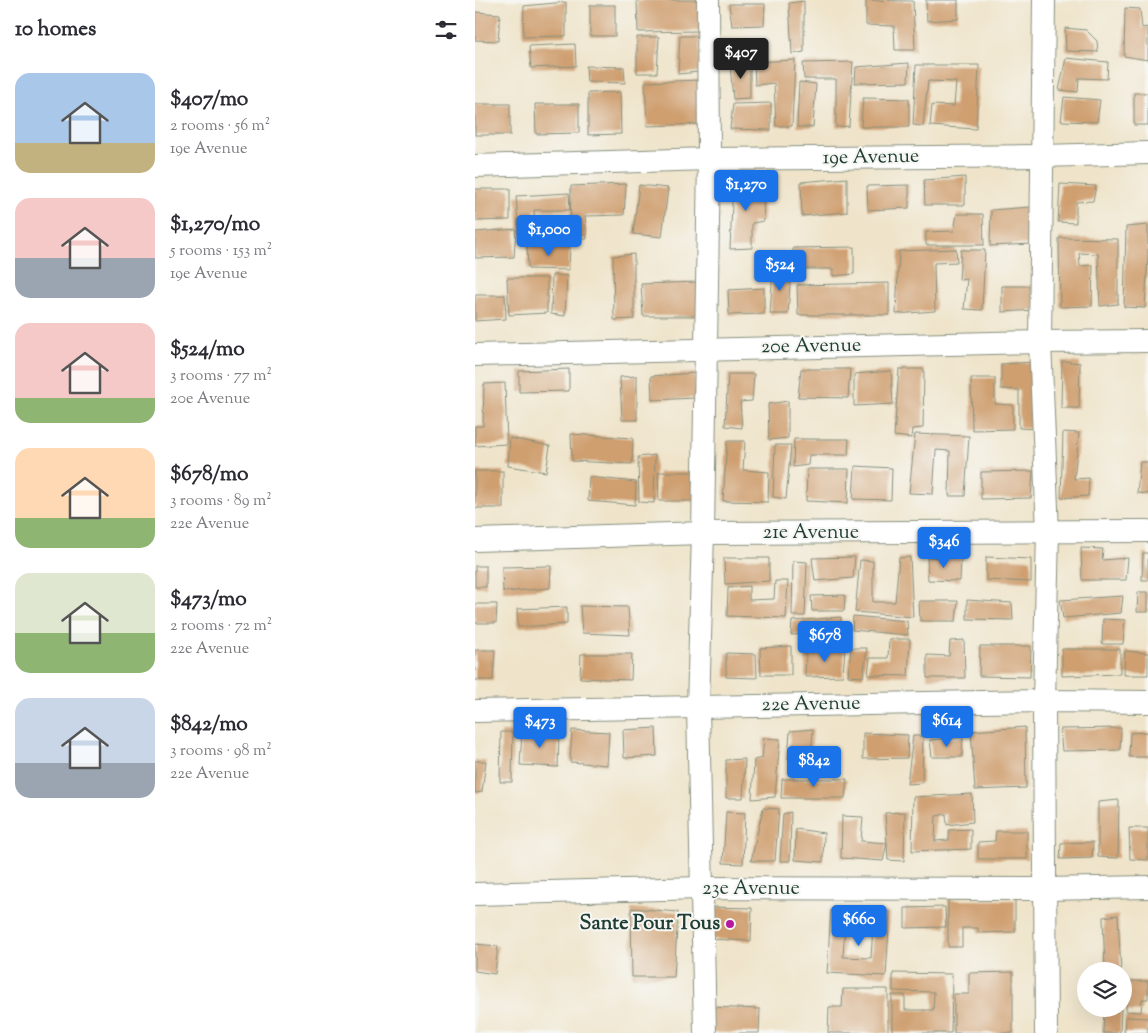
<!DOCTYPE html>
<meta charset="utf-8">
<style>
:root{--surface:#fff;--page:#f2f2f3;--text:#2b2b33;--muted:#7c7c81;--accent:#1a73e8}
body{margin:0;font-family:"Sorts Mill Goudy",serif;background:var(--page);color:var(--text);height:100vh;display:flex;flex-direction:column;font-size:19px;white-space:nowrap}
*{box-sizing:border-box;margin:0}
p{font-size:16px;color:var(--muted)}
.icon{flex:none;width:28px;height:28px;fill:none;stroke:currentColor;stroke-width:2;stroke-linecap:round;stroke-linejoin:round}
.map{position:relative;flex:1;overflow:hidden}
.drawer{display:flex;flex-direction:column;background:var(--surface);width:475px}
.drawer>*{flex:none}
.controls{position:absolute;left:602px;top:962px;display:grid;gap:10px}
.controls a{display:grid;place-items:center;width:55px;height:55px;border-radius:50%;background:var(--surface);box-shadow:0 5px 20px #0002;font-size:25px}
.price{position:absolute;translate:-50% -42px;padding:0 11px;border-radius:5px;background:var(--accent);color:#fff;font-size:16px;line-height:32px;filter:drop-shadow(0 1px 2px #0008)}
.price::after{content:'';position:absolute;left:50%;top:30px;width:15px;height:11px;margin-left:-8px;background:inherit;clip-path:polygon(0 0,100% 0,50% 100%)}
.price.selected{background:#222;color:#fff}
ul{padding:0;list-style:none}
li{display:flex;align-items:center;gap:15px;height:125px;padding:0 15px}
li span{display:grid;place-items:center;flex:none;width:140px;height:100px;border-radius:15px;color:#555}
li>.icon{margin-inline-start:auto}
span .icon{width:60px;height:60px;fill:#fffc;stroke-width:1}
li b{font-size:21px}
h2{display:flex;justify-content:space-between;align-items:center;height:60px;padding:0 15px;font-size:21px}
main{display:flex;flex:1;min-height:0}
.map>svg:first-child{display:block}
.building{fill:#cf9f6f}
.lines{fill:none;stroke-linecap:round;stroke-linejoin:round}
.minor-casing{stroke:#87907f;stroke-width:24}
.minor{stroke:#fff;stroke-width:22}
.poi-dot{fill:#b5179e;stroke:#f6f6f2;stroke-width:2}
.labels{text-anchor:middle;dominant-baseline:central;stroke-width:4;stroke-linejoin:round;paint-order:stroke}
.street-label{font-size:20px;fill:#1f3d34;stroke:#f6f6f2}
.poi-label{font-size:20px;font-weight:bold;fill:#1f3d34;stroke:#f6f6f2;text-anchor:end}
</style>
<main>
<section class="drawer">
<h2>10 homes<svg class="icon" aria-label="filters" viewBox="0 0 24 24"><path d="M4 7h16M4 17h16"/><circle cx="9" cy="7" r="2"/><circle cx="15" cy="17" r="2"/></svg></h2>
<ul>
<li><span style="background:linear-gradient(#a9c7e8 70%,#c2b280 0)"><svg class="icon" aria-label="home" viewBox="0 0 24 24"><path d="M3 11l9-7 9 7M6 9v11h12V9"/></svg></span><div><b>$407/mo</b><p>2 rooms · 56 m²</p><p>19e Avenue</p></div></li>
<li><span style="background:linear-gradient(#f6c9c9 60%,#9aa5b1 0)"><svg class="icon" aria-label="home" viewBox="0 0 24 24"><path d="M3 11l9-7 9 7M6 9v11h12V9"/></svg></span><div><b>$1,270/mo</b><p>5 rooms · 153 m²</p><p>19e Avenue</p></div></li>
<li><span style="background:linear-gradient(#f6c9c9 75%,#8fb573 0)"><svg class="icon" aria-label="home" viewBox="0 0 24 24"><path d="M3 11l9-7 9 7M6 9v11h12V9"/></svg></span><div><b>$524/mo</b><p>3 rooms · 77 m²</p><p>20e Avenue</p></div></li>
<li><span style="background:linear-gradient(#ffd9b3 70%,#8fb573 0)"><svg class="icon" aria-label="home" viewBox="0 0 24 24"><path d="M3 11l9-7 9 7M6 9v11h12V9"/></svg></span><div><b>$678/mo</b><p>3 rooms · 89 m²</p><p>22e Avenue</p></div></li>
<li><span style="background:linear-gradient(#dfe7d0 60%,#8fb573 0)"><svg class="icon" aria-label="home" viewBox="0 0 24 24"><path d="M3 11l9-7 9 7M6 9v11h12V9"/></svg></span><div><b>$473/mo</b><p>2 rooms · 72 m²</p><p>22e Avenue</p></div></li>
<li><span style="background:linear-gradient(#c9d6e8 65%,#9aa5b1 0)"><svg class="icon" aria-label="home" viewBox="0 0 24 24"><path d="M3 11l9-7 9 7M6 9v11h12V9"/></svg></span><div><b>$842/mo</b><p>3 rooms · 98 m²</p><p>22e Avenue</p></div></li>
</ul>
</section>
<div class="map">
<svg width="673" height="1033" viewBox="0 0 673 1033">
<rect width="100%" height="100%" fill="#f6f6f2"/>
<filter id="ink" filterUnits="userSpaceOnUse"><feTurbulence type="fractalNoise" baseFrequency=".02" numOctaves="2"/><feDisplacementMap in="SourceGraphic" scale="10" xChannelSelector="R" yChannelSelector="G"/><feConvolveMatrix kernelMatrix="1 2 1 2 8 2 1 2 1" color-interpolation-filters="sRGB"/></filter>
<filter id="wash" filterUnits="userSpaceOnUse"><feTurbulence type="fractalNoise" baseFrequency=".0096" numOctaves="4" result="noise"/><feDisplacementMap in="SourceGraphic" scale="20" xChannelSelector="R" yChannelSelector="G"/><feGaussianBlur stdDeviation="1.12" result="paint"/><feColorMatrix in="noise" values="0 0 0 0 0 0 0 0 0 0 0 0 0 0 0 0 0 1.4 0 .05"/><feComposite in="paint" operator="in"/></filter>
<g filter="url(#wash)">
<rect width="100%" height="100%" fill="#efe4ca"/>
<g id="blocks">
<!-- building -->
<g class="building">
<polygon points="162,0 224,0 225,31 163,32"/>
<polygon points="391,0 438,1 440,50 420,50 419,26 391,25"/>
<polygon points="451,0 483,0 483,19 452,21"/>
<polygon points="329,1 329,52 317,54 314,3"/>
<polygon points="91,2 91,36 48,37 49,6"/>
<polygon points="254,4 290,4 289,25 257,26"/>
<rect x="115" y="5" width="25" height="31"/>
<polygon points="650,8 665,9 667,28 673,27 673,60 649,56"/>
<polygon points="0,12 25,14 23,41 0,40"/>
<polygon points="590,28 611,30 622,41 623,52 591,51"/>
<polygon points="205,36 225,36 224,72 203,74"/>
<polygon points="162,37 184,37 182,73 162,73"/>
<polygon points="100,44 101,66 56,68 54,46"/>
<polygon points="591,58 633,62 632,79 604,78 603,92 584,90"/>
<polygon points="320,60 317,126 301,126 299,83 280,85 279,62"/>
<polygon points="275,62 275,98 258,99 255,64"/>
<polygon points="378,62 374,126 361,127 361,79 329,79 328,63"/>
<polygon points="434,63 433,82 380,83 381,67"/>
<polygon points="441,65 504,65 501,129 455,126 457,105 479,106 481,82 453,81 448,126 438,125"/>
<polygon points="111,66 149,67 150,83 112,82"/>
<polygon points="225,80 226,124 172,126 170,82"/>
<polygon points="324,82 341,84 338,127 322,127"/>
<polygon points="145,92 146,134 113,135 113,93"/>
<rect x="659" y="93" width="14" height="32"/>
<polygon points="589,97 625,100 622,122 586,121"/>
<polygon points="388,98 434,99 434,127 386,127"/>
<polygon points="296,103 296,130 255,129 258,104"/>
<rect x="0" y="104" width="35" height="31"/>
<polygon points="60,104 104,104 104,133 61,134"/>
<polygon points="490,177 490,205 450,205 449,180"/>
<polygon points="372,178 372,212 327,216 326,182"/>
<polygon points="287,180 289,221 277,223 277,248 255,249 258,182"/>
<polygon points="151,184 149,215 110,216 112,239 95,239 96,186"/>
<polygon points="585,184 621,186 618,201 601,202 601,223 583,222"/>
<polygon points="164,185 193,188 187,237 158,234"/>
<polygon points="434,185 434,208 393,210 392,186"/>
<polygon points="0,189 35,189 35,220 0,221"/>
<polygon points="94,193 95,210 59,210 60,236 44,235 41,196"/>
<polygon points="556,207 557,244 515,246 516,210"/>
<polygon points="482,214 508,214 509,245 451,245 451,232 479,231"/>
<polygon points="673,225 673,255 670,308 649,307 651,227"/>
<polygon points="41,229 39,257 0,258 0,232"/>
<polygon points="584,238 643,239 643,304 625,306 623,254 604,253 605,266 618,265 617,306 585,307"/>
<polygon points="52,245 95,246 94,270 53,269"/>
<polygon points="379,247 379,274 358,276 358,269 319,269 318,248"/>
<polygon points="481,249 482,262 459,263 460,311 421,314 424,251"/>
<polygon points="486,250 510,250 507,310 489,309 492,279 484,280"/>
<polygon points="159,254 159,319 139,320 138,256"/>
<polygon points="298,269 316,271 313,314 295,314"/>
<polygon points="77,275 92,276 90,316 76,314"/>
<polygon points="32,278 72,278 72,313 34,315"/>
<polygon points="222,282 224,316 168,316 166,284"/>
<polygon points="414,283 414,315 323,315 322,285"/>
<polygon points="527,286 561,286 561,310 527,312"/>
<polygon points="289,288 289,314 254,315 253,290"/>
<polygon points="0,295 30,295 31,319 0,321"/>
<polygon points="587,361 605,363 604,408 586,408"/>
<polygon points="560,362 561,429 544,428 544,390 526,389 526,364"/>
<polygon points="94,369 94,391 44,392 44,371"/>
<polygon points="326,369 375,369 373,398 323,397"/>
<polygon points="424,369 449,369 448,428 437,429 436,438 419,436"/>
<polygon points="416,371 418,404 379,406 379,374"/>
<polygon points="220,373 221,398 177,400 176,376"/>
<polygon points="253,374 279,374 277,401 265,402 267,428 250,426"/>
<polygon points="162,376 162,420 147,420 145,377"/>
<polygon points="496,378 520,378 520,404 538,405 538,429 497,430"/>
<polygon points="30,383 32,444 0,446 0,426 8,426 9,384"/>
<polygon points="313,401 313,438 294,440 293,404"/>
<polygon points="588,432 604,433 599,479 614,478 613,496 586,498"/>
<polygon points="96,434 158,438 157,464 97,461"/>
<polygon points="440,434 494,436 490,496 474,496 475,451 461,450 458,494 434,493"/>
<polygon points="35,438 75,446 71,472 33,466"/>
<polygon points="319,439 374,439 373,455 334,455 333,465 318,467"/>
<polygon points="252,441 270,441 268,470 294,472 293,502 248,501"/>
<polygon points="300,445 316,445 311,499 298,497"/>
<polygon points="180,455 179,503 164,502 163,457"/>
<polygon points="665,462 673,462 673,494 662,493"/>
<polygon points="380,466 417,468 416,500 378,499"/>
<polygon points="332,469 374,469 373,503 331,501"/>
<rect x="0" y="471" width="28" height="37"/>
<polygon points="558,471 556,498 506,499 506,472"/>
<polygon points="183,472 221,472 220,501 184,501"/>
<polygon points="114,477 161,482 160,505 113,501"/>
<polygon points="606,548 628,549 627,560 653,558 651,580 607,580"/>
<polygon points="668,553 673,553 673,580 667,580"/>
<polygon points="380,557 378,578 340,581 337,558"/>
<polygon points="435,557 438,617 380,612 385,560 398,561 398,602 420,602 424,558"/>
<polygon points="452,557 486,558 485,581 453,580"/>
<polygon points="511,557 556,559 556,582 511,580"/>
<polygon points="249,558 294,558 294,581 250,584"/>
<polygon points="318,561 332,562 330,616 317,616"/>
<rect x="0" y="566" width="11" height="21"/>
<polygon points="76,566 75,588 28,592 27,567"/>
<polygon points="300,581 313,581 311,618 252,616 253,588 274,586 274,600 299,599"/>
<polygon points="663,592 673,592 673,612 662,612"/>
<polygon points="370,595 369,611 337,611 336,596"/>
<polygon points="648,596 646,613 588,618 585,600"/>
<polygon points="492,600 537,603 538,620 492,619"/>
<polygon points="444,601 483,601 481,621 445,621"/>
<polygon points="0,604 22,604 21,623 0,623"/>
<polygon points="105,606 153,607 155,635 107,633"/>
<polygon points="92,607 92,624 43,627 42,609"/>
<polygon points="378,616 432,621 433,635 377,630"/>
<polygon points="366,617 366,632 316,635 317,621"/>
<polygon points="628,619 650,620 648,644 627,644"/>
<polygon points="414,639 435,639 433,676 393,675 395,658 413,658"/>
<polygon points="489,640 490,678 452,678 452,655 474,656 475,641"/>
<polygon points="316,646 316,675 286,675 285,648"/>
<polygon points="505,646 556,646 555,677 504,676"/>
<polygon points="370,648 368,676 330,677 331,651"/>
<polygon points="376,648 392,648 388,677 373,676"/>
<polygon points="587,649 645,649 645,674 587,676"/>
<polygon points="0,650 20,650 18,680 0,680"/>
<polygon points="650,651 673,653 673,675 649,675"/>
<polygon points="251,653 281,654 282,678 251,677"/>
<polygon points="106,654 157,654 156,680 105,678"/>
<polygon points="550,727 551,788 500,790 496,731"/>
<polygon points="181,728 182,756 149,758 148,730"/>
<polygon points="646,728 645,750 587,751 585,729"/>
<polygon points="338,729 336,758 313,759 315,731"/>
<polygon points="97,730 134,732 132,765 95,762"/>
<polygon points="47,731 84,733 83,767 45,765"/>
<polygon points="26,732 38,732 37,782 25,782"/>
<polygon points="673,732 673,757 654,757 655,733"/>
<polygon points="388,733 433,735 432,758 388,759"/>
<polygon points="438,736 448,736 447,783 432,784"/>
<polygon points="488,737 487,757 457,757 455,740"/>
<polygon points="289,738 305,739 300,797 277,799 279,760 287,758"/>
<polygon points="270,759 268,798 251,798 251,760"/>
<polygon points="0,761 11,761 7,792 0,793"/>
<polygon points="307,779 372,779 370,798 306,798"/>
<polygon points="497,794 498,822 472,825 471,814 461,816 460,841 474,840 474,830 496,829 496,849 437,851 438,797"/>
<polygon points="644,800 643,858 623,857 623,802"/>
<polygon points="288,808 304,809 300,861 276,861"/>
<polygon points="251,812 270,813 268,864 248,863"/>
<polygon points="316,812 315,861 305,861 308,814"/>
<polygon points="430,812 429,861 413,860 410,813"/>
<polygon points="367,816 388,817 386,841 412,843 408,861 366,858"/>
<polygon points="654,828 673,828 673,860 655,859"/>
<polygon points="321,829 349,833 348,862 320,860"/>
<polygon points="521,831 552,831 552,859 503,859 503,842 520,841"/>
<polygon points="618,842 617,858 585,859 586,843"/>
<polygon points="473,900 540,900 540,932 503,933 503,928 487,928 487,947 473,947"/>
<polygon points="234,907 277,908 276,941 233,939"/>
<polygon points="470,907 471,927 430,928 430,908"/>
<polygon points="156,908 203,912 199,977 157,977"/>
<polygon points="356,909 371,910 368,957 396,958 399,911 415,912 411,976 352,973"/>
<polygon points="643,915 646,971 630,971 628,917"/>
<polygon points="0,944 23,946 20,974 0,971"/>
<polygon points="538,972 538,1033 479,1033 479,994 494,994 494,973"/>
<polygon points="418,973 477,974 476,1033 417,1033 417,995 430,995 430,1010 458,1010 459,992 418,991"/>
<polygon points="652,981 673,981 673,999 667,999 666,1012 651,1011"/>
<polygon points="368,989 413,989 413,1033 353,1033 354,1007 367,1007"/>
<polygon points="234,1007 285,1009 284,1033 233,1033"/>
<polygon points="629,1009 646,1009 645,1033 628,1033"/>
<polygon points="650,1017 673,1018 673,1033 649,1033"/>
</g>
</g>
</g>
<g filter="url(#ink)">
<use href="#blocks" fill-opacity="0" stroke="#87907f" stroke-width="1"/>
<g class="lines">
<defs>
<g id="minor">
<polyline points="569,0 565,342 573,532 569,701 571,1033"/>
<polyline points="0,166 234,159 568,156 673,153"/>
<polyline points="0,355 565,342 673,341"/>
<polyline points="0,540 228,533 673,531"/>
<polyline points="0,711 569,701 673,702"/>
<polyline points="0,894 226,888 570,889 673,887"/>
<polyline points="230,1033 223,707 228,533 234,159 233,0"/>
</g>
</defs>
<!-- minor casing -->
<use href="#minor" class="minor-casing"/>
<!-- minor -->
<use href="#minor" class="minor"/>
</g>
</g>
<!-- markers -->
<circle class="poi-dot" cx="255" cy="924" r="5"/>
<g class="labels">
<!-- street labels -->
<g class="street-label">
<text transform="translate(396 158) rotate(-1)">19e Avenue</text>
<text transform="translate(336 347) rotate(-1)">20e Avenue</text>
<text x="336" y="533">21e Avenue</text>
<text transform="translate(336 705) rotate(-1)">22e Avenue</text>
<text x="276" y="889">23e Avenue</text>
</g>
<!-- poi labels -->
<g class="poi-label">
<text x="245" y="924">Sante Pour Tous</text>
</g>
</g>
</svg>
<div class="controls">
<a><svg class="icon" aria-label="layers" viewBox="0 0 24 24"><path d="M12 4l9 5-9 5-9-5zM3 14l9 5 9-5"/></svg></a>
</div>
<b class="price selected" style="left:266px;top:80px">$407</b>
<b class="price" style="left:271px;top:212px">$1,270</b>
<b class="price" style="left:74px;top:257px">$1,000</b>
<b class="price" style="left:305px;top:292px">$524</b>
<b class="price" style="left:469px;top:569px">$346</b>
<b class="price" style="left:350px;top:663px">$678</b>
<b class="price" style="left:472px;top:748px">$614</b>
<b class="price" style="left:65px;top:749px">$473</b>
<b class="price" style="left:339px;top:788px">$842</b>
<b class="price" style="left:384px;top:947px">$660</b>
</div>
</main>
